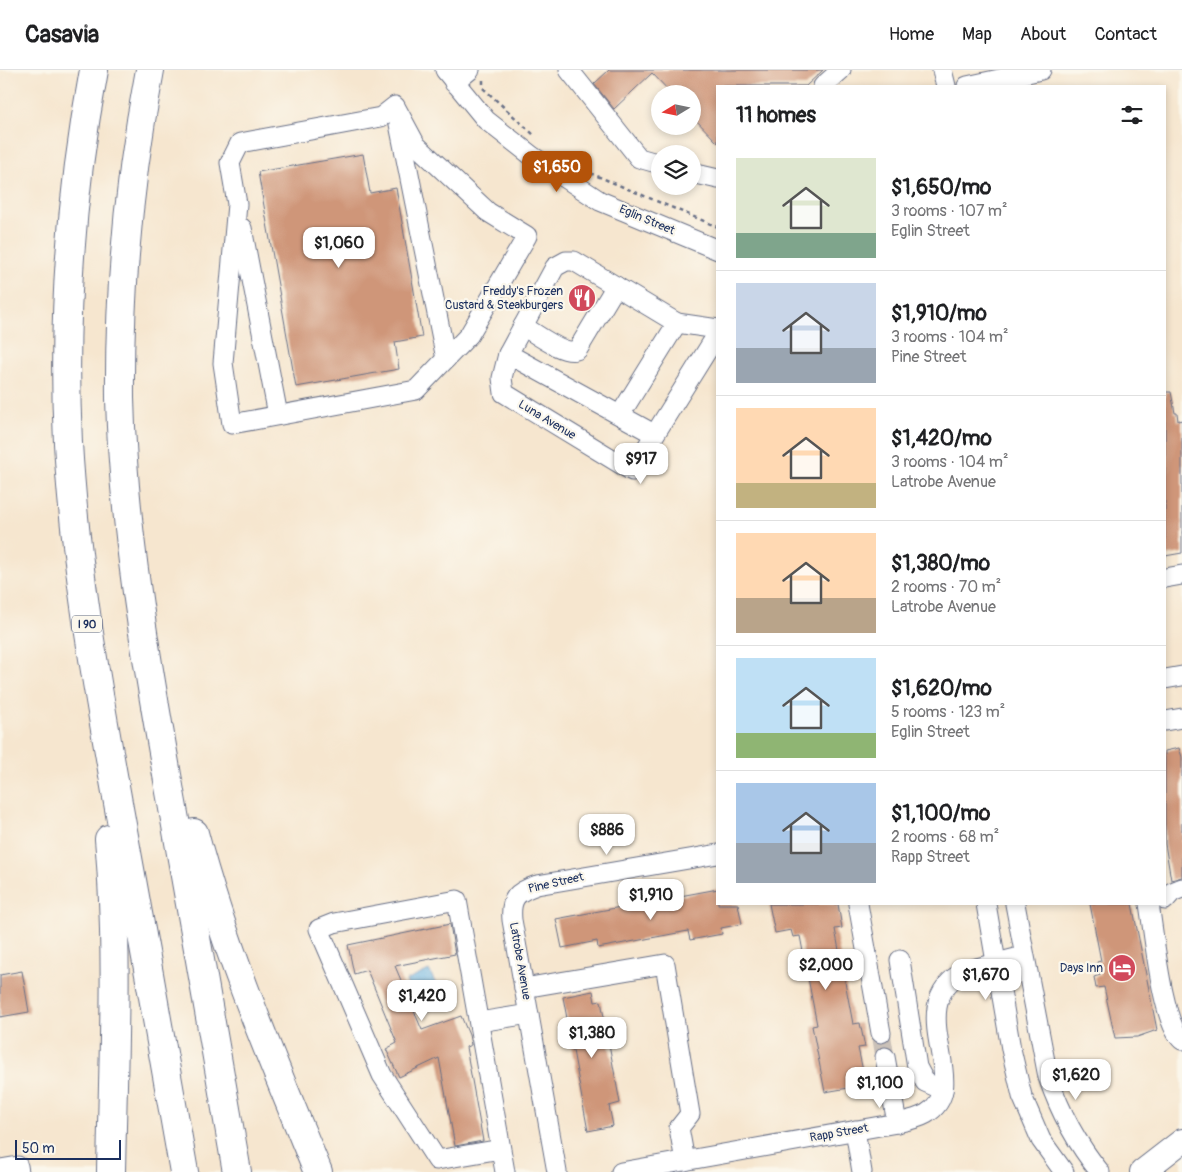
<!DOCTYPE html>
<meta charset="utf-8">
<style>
:root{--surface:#fff;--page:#f6f6f6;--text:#202124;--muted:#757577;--line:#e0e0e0;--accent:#b45309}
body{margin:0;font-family:Pangolin,sans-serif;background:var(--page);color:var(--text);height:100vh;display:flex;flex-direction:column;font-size:19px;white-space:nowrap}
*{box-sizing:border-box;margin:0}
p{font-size:16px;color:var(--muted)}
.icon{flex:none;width:28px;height:28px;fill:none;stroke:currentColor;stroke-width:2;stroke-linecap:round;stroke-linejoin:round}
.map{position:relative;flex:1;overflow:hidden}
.side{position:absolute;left:716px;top:15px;width:450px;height:820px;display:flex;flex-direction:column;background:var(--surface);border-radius:0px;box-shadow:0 2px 8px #0003}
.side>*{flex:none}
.needle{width:32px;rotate:260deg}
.fabs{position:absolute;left:651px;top:15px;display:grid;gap:10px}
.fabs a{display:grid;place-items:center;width:50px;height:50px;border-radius:50%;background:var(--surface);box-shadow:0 2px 8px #0003;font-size:25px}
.scale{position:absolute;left:15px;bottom:12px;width:106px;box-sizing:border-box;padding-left:5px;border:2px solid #1b2f5e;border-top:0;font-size:14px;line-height:18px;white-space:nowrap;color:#1b2f5e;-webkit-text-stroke:4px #fbf7ec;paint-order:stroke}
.price{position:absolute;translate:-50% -42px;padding:0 11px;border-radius:10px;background:#fff;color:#222;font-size:16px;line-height:32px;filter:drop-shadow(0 1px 2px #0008)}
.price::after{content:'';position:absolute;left:50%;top:30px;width:15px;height:11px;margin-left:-8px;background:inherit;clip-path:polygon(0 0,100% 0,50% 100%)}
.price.on{background:var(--accent);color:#fff}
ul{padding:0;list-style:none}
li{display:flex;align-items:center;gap:15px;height:125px;padding:0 20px}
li+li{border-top:1px solid var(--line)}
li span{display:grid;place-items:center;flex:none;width:140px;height:100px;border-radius:0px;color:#555}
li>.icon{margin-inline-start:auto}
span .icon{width:60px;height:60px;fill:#fffc;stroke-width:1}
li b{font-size:21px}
h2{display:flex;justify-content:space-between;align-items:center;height:60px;padding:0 20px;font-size:21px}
header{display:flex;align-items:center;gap:30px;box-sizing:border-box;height:70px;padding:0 25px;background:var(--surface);border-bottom:1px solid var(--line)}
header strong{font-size:24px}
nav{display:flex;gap:28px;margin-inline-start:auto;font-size:18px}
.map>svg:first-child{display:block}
.water{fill:#6bb2e2;stroke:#4370a0}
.building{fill:#cf9679}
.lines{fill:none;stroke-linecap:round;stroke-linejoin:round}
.minor-tunnel{stroke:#cac1b8;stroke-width:19;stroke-dasharray:19 9;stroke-linecap:butt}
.minor-casing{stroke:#686f86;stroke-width:21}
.major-casing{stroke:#686f86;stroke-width:26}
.highway-casing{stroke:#686f86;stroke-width:30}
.path{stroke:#686f86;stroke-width:2.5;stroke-dasharray:4 4;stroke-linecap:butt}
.minor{stroke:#fff;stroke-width:19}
.major{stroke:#fff;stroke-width:24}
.highway{stroke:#fff;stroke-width:28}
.labels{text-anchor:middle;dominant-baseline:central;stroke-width:4.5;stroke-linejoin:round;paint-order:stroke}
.shield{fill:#fbf7ec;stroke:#5e6b89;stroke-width:1}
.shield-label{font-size:11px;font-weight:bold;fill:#1b2f5e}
.street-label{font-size:12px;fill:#1b2f5e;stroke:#fbf7ec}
.poi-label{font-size:12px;fill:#1b2f5e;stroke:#fbf7ec;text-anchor:end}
</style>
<header>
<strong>Casavia</strong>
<nav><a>Home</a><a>Map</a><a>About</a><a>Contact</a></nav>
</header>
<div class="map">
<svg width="1182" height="1102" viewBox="0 0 1182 1102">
<rect width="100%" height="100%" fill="#fbf7ec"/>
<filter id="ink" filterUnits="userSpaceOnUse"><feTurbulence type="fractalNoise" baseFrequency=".02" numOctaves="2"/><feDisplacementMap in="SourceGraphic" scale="10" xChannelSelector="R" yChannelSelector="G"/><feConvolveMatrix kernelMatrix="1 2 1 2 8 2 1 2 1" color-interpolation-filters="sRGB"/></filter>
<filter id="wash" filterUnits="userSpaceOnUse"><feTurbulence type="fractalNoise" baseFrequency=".0096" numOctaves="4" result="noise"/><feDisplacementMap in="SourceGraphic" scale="20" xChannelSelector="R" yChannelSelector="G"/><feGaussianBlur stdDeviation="1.12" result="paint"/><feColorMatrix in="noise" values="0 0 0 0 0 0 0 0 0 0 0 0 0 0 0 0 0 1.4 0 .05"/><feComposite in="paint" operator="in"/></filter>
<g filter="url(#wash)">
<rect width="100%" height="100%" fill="#f6e6cf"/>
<!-- water -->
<polygon class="water" points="429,900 445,933 421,944 406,911"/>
<g id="blocks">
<!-- building -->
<g class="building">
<polygon points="609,0 823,0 806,16 718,16 718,73 692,46 692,24 672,24 652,3 614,39 594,14"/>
<polygon points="363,84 370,123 396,118 422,267 395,272 399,299 296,317 258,102"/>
<polygon points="1165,322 1171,322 1175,343 1177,343 1178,351 1182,350 1182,483 1165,486"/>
<polygon points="1179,678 1182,687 1182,807 1171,810 1165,774 1165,681"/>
<polygon points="718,819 718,834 738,834 742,854 721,858 722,864 690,870 688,861 598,878 597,871 562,878 556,849"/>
<polygon points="769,834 838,834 842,858 835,859 853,954 860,953 865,977 858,978 866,1015 825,1022 812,956 817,955 800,866 793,867 791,860 775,863"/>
<polygon points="1090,834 1132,834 1157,960 1137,967 1115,968 1104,917 1096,918 1094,907 1100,905 1097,892 1101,891"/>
<polygon points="450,854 455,884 395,896 422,960 461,946 469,965 471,975 466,977 483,1071 455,1076 439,988 399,1007 386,979 397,973 367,900 354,904 348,875"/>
<polygon points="22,901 29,942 0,947 0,905"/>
<polygon points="593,921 595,932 601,931 620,1033 609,1036 613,1056 588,1061 563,927"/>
</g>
</g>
</g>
<g filter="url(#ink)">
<use href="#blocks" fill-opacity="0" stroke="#686f86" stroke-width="1"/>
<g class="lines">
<!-- minor-tunnel -->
<polyline class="minor-tunnel" points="881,963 885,987"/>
<defs>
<g id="minor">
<polyline points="445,0 486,50 532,86 600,131 718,180"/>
<polyline points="569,0 639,88 660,94"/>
<polyline points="942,0 946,16"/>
<polyline points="454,13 470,0"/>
<polyline points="823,16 841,0"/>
<polyline points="967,16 1041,0"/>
<polygon points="395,36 416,75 488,142 527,166 469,265 416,320 232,354 223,293 237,134 230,93 240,73 381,47"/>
<polyline points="399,54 446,289"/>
<polyline points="692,103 718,109"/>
<polyline points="242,158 278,345"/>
<polyline points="677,253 718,259"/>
<path d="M 523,256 C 535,263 566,287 578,279 L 616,216"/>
<polyline points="508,284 502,308 504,323 632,401 718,263"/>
<polyline points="620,345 677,253 574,191 566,191 555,197 508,284 654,364"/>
<polyline points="1165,508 1182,505"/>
<polyline points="1165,609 1182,606"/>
<polyline points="1165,651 1182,648"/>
<polyline points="1165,830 1172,822 1182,818"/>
<polyline points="858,834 881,963"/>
<polyline points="986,834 1011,979 1022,1026 1041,1070 1064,1102"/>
<path d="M 1015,834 L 1048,1007 C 1060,1042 1077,1074 1100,1102"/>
<path d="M 1149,834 C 1154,863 1162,953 1182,970"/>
<polyline points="900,890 917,997 925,1012 943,1020"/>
<polyline points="524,918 665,894 690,1044 679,1058 685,1091"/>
<polyline points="479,952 529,944"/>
<polyline points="885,987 897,1053"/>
<polyline points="855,1060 862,1102"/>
<polyline points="501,1079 437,1090 382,1005 319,859 334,853 457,830 505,1102"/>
<polyline points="0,1099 18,1096 19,1102"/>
<path d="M 557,1102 L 512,850 C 510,828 516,822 537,815 L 718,784"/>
<path d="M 621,1102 L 897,1053 C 906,1051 917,1049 926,1044 C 976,1015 898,936 965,901 L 1024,886"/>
</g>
<polyline id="major" points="1142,1102 1182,1071"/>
<g id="highway">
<path d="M 94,0 C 71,122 62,249 68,373 C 75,498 98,621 120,744 C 142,863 163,983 184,1102"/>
<path d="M 150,0 C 129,108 119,217 120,328 C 123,455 145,581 167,705 C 191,837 214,970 237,1102"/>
<path d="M 194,763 C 225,880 272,990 318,1102"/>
<path d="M 109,769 C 119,880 113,991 111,1102"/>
</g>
</defs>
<!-- minor casing -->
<use href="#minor" class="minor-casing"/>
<!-- major casing -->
<use href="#major" class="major-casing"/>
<!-- highway casing -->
<use href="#highway" class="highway-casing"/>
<!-- path -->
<g class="path">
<polyline points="483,10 483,18 534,65"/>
<polyline points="590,103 718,157"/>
</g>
<!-- minor -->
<use href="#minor" class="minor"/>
<!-- major -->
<use href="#major" class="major"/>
<!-- highway -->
<use href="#highway" class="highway"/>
</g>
</g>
<!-- icons -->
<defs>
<symbol id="restaurant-disc" viewBox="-11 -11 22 22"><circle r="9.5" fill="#d1495b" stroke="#fbf7ec"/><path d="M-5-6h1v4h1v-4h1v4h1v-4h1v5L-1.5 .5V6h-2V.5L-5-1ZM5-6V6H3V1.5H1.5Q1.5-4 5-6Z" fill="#fff"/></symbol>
<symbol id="hotel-disc" viewBox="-11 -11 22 22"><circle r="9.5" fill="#d1495b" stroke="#fbf7ec"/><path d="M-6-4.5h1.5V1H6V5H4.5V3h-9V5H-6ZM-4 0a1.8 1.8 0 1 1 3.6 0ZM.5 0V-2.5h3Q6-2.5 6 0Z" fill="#fff"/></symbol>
</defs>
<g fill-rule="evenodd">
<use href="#restaurant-disc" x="566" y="212" width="32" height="32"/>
<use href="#hotel-disc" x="1106" y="882" width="32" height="32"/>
</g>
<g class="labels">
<!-- shield labels -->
<rect class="shield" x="72" y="545.5" width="30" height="17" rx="4"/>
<g class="shield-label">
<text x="87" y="554">I 90</text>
</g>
<!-- street labels -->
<g class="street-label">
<text transform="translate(647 150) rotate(23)">Eglin Street</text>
<text transform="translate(547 350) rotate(31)">Luna Avenue</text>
<text transform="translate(556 813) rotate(-13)">Pine Street</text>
<text transform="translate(520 891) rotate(80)">Latrobe Avenue</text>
<text transform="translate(839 1063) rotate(-10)">Rapp Street</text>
</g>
<!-- poi labels -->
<g class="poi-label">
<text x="563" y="221">Freddy's Frozen<tspan x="563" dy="14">Custard &amp; Steakburgers</tspan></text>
<text x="1103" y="898">Days Inn</text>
</g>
</g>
</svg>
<div class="fabs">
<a><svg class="needle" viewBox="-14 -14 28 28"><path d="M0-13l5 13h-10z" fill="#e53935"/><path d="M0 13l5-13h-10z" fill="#757577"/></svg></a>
<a><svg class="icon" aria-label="layers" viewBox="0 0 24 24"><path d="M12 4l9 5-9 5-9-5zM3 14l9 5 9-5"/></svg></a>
</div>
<div class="scale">50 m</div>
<b class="price on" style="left:557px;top:123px">$1,650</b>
<b class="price" style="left:339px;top:199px">$1,060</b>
<b class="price" style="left:641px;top:415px">$917</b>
<b class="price" style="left:607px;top:786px">$886</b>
<b class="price" style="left:651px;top:851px">$1,910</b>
<b class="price" style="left:826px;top:921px">$2,000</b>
<b class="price" style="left:986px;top:931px">$1,670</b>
<b class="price" style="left:422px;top:952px">$1,420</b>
<b class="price" style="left:592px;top:989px">$1,380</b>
<b class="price" style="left:1076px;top:1031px">$1,620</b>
<b class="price" style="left:880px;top:1039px">$1,100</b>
<section class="side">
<h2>11 homes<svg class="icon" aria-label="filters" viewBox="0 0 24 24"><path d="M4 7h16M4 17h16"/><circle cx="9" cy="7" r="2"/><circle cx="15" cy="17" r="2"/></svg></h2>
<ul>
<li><span style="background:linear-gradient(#dfe7d0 75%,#7fa58c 0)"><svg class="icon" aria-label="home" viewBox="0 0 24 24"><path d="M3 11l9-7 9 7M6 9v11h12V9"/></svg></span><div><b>$1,650/mo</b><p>3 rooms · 107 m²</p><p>Eglin Street</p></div></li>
<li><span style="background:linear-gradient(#c9d6e8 65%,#9aa5b1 0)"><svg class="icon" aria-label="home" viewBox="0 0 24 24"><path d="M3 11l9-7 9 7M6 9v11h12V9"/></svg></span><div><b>$1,910/mo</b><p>3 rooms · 104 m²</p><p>Pine Street</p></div></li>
<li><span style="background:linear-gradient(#ffd9b3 75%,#c2b280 0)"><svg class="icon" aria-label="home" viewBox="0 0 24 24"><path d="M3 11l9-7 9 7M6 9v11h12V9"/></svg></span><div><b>$1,420/mo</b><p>3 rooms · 104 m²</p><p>Latrobe Avenue</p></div></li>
<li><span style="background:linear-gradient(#ffd9b3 65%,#b9a48a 0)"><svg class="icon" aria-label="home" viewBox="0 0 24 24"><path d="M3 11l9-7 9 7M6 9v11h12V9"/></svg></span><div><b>$1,380/mo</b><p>2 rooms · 70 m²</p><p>Latrobe Avenue</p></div></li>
<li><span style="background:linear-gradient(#bfe0f5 75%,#8fb573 0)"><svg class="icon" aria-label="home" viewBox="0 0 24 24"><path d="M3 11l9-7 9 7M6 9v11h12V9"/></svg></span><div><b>$1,620/mo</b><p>5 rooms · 123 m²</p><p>Eglin Street</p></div></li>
<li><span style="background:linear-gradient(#a9c7e8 60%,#9aa5b1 0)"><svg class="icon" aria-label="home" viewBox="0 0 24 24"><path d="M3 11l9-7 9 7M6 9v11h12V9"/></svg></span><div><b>$1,100/mo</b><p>2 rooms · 68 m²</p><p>Rapp Street</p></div></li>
</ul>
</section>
</div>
